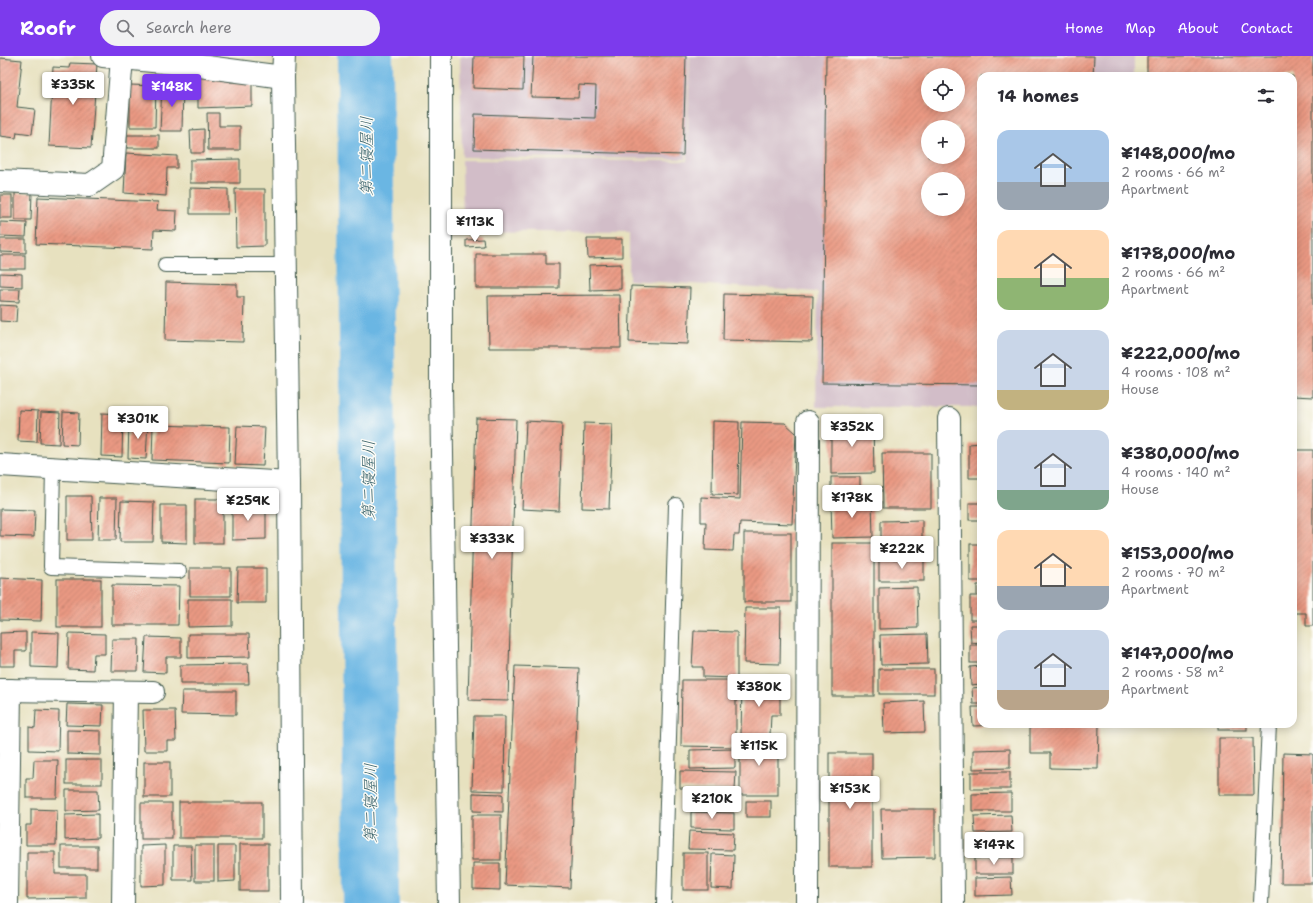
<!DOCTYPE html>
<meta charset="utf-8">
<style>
:root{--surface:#fff;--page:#f2f2f3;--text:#2b2b33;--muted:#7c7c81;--accent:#7c3aed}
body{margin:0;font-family:"Shantell Sans","Klee One",sans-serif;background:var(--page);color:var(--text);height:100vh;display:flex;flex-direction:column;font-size:15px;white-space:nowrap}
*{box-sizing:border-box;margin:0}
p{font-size:13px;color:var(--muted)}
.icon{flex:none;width:22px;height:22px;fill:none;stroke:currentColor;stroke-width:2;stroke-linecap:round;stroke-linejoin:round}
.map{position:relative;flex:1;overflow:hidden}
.sheet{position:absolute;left:977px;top:16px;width:320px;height:656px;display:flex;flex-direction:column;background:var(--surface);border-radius:12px;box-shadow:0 2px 10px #0003}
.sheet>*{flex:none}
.tools{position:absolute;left:921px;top:12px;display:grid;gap:8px}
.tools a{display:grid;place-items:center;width:44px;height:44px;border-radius:50%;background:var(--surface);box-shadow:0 2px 10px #0003;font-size:20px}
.price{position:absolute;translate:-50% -34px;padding:0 9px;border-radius:4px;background:#fff;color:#222;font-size:13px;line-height:26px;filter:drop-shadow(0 1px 2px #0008)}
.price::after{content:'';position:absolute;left:50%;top:24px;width:12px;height:9px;margin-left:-6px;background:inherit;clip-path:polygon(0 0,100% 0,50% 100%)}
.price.active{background:var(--accent);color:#fff}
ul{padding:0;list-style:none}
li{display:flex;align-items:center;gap:12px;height:100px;padding:0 20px}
li span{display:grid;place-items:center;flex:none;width:112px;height:80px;border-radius:12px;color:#555}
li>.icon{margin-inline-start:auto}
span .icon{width:48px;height:48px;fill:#fffc;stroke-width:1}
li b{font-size:17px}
h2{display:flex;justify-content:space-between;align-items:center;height:48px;padding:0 20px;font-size:17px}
header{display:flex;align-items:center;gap:24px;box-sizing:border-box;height:56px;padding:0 20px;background:var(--accent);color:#fff}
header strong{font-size:19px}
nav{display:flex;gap:22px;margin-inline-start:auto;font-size:14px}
.search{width:280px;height:36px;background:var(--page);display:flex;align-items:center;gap:10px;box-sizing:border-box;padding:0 14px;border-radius:22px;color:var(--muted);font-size:15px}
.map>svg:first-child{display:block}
.industrial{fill:#d2bdc8;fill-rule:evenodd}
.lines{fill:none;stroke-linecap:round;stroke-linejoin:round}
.river{stroke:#6ab6e3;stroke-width:56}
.building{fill:url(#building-hatch);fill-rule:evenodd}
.service-casing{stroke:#3d5649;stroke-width:16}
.minor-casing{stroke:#3d5649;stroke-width:24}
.service{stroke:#fff;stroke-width:14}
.minor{stroke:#fff;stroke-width:22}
.labels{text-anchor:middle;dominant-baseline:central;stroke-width:3;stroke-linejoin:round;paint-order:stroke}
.water-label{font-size:16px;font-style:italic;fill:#366169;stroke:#fdfcf7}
</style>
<header>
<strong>Roofr</strong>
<div class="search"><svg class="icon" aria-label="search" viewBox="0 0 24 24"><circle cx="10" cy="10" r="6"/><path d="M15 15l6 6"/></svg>Search here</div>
<nav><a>Home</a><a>Map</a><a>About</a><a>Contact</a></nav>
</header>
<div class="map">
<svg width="1313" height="847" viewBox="0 0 1313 847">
<defs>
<pattern id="building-hatch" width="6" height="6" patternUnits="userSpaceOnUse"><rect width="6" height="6" fill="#ea9983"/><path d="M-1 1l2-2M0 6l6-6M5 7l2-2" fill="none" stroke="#bd7e6c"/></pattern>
</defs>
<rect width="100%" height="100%" fill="#fdfcf7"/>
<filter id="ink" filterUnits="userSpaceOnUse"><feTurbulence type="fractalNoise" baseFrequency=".025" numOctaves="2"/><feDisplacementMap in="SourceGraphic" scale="8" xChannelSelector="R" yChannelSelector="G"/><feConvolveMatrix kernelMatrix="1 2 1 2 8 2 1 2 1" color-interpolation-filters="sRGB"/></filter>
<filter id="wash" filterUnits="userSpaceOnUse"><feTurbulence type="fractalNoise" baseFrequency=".012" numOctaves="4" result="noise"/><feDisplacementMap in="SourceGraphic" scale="16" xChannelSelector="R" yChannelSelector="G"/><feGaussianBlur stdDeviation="0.9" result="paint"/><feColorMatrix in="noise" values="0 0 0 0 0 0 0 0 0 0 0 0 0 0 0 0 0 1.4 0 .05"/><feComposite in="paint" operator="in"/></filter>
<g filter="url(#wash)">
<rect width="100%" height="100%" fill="#e7e1bf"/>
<!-- industrial -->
<g class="industrial">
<polygon points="460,0 689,0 686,103 462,101"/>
<path d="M 690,0 L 1134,0 L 1134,20 L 981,20 L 981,351 L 816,351 L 818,236 L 629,224 L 629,177 L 463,175 L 462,104 L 687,105 ZM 928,19 L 958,19 L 958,49 L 928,49 ZM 928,71 L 958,71 L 958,101 L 928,101 ZM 928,123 L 958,123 L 958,153 L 928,153 Z"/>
</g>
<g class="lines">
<!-- river -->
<polyline class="river" points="365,0 371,847"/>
</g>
<g id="blocks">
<!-- building -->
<g class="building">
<polygon points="474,0 524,0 523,34 473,32"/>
<polygon points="533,0 686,0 683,99 474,93 475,58 595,62 596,30 579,29 578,42 531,41"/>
<path d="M 826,0 L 1094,0 L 1093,20 L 981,20 L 981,329 L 822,327 ZM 928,19 L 958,19 L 958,49 L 928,49 ZM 928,71 L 958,71 L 958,101 L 928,101 ZM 928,123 L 958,123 L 958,153 L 928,153 Z"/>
<polygon points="1147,0 1313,0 1313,341 1293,340 1293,20 1147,20"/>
<polygon points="0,2 22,4 17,51 35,53 32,78 17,76 16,82 0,80"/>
<polygon points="70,7 97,8 91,92 49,90 53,11 69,12"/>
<polygon points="230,20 230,26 252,26 252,50 198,52 198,21"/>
<polygon points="130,29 156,30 155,71 130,71"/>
<polygon points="162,29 183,30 182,75 160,75"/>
<polygon points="207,57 219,57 219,70 240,70 240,94 208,94"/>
<polygon points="204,73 204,97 191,97 190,74"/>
<rect x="127" y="79" width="32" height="13"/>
<polygon points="126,97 177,100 177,112 167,112 166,140 124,137"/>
<polygon points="240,103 240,127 190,127 190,104"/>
<polygon points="190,132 228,133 228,158 190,158"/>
<polygon points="235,133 265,133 265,190 236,191"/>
<polygon points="15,137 32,137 31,164 15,164"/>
<rect x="0" y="139" width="12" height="23"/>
<polygon points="38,141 158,146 157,154 177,155 176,175 154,174 153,193 36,188"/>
<polygon points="0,166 27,167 26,181 0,180"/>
<polygon points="0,183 26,183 26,197 0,196"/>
<polygon points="483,183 484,190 466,191 466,184"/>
<polygon points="587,183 622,183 622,201 588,202"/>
<polygon points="476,198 546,198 546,208 559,208 559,232 476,232"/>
<rect x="0" y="199" width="25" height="14"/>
<polygon points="621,208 621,233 590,234 589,209"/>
<polygon points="0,217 22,218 22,231 0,230"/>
<polygon points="166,226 237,228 237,241 244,241 243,286 165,284"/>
<polygon points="631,230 690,232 688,288 629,286"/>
<polygon points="0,233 20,233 19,246 0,245"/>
<polygon points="724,238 813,240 812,286 723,284"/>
<polygon points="620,239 621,292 489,292 488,240"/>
<polygon points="0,249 17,250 16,266 0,265"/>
<polygon points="19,354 38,355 37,386 18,385"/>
<polygon points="41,356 60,357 59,388 40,387"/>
<polygon points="63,356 79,357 78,389 62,388"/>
<polygon points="102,357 123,358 122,401 101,400"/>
<polygon points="476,362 516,363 508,645 468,644"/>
<polygon points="129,365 148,366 146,403 128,402"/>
<polygon points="526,365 562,367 559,455 522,453"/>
<polygon points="713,365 739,366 738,439 712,438"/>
<polygon points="742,366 785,367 796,377 792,468 740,466 739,479 734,479 733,495 705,494 706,466 701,466 701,441 740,443"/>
<polygon points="584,367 612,368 609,453 582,452"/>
<polygon points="831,367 873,367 874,417 831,418"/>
<polygon points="153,369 230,371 229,407 152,404"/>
<polygon points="237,370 265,371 263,410 235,409"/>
<polygon points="981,387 981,422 969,422 969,388"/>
<polygon points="1293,394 1313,394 1313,570 1306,570 1306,557 1293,557"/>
<polygon points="882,397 931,397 931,452 883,452"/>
<rect x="831" y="421" width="29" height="19"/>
<polygon points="67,440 91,440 92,484 67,484"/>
<polygon points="99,442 117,442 116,484 98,484"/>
<rect x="195" y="443" width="28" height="44"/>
<polygon points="121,445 154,446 153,486 120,486"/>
<polygon points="831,445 872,445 873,481 832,482"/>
<polygon points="232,446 251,446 251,455 266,455 266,483 232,484"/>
<rect x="969" y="447" width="12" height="17"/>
<polygon points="161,449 187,449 187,487 161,486"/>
<polygon points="0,453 35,454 34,481 0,480"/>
<polygon points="922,464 922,498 881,499 881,465"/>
<rect x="744" y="477" width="47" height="69"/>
<rect x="832" y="487" width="42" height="153"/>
<rect x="970" y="488" width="11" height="37"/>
<rect x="879" y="503" width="45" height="22"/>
<rect x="190" y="512" width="41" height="28"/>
<polygon points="238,512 266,512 266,547 237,547"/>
<polygon points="0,522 42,524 41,565 0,564"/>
<rect x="57" y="523" width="44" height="48"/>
<polygon points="112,529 179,530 178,569 112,569"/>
<polygon points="977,529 981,529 981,564 970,564 970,540 977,540"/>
<polygon points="917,531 918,572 879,573 879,532"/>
<polygon points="188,543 232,543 232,570 188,571"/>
<polygon points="745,552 781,552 780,608 744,607"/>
<polygon points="970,569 981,569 981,586 971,587"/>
<polygon points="694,575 737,576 737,622 703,621 703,611 692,611"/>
<polygon points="26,576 26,595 15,595 15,610 0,610 0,577"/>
<polygon points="31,576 59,577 58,612 31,611"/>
<polygon points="69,577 105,578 105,598 94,598 93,614 68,613"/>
<polygon points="188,578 249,578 250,601 188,602"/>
<polygon points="927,578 928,608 881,609 880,579"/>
<polygon points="146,581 181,582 181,601 166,601 166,617 144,616"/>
<polygon points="112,583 139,583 138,615 111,615"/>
<rect x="970" y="589" width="11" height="18"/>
<polygon points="248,608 249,628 180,628 180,609"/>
<polygon points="515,610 579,612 570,832 505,829"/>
<polygon points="981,610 981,628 971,629 970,611"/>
<rect x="879" y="613" width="55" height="25"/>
<polygon points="682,624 736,624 736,691 681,690"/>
<polygon points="742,628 780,629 780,659 771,659 770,679 741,679"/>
<polygon points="981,631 981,648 973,648 972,632"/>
<polygon points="182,635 236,635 236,659 181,658"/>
<polygon points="924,645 925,676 884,677 883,647"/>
<polygon points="67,648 103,649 102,670 66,669"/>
<polygon points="972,651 981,651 981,668 999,668 999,669 973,670"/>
<polygon points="36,654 59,655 58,695 29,694 29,671 35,672"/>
<polygon points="143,654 175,654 176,685 167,685 167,695 144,695"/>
<polygon points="474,660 505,660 504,735 472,734"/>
<polygon points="1030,668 1099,668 1098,713 1050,712 1050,697 1030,697"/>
<rect x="1218" y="668" width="29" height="6"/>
<polygon points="67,674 101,675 101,699 67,698"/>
<polygon points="1219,682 1253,682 1254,739 1219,739"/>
<rect x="740" y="683" width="38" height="56"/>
<polygon points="735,693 735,712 690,713 690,694"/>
<polygon points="1010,693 1010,712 973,713 973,694"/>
<rect x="829" y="697" width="43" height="114"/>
<polygon points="1283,697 1313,698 1313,827 1281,827"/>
<polygon points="34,704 58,704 57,742 26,742 26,722 33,722"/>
<rect x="66" y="704" width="36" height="24"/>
<rect x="144" y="706" width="26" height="35"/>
<polygon points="680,715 736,716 735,734 680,732"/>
<rect x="971" y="716" width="39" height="17"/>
<polygon points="66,734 98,734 99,754 66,755"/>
<polygon points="691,736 735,737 735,753 691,752"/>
<polygon points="473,737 503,738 503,756 473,755"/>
<polygon points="1011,737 1011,755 972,755 972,738"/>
<rect x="746" y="745" width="25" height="16"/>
<rect x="179" y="746" width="83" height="36"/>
<rect x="141" y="747" width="31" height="36"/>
<polygon points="31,753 57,754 56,789 26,789 26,769 31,769"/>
<polygon points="881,753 935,753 935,801 882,802"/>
<polygon points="691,756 734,757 734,773 691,772"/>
<polygon points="98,758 98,782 65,784 65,759"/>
<rect x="472" y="759" width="29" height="45"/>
<polygon points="1011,759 1012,776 975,777 974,760"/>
<polygon points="689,775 734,777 733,794 688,793"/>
<polygon points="1012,779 1013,796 974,797 974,780"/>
<rect x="240" y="788" width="28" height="47"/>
<polygon points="165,789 165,829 141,830 141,790"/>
<rect x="195" y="789" width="19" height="36"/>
<rect x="61" y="790" width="36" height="22"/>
<polygon points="173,790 191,790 192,824 173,824"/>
<polygon points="218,790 235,790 235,825 218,826"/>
<polygon points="27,796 55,796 55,818 86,818 86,842 27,843"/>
<rect x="683" y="797" width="25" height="37"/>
<polygon points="712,798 734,799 733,833 711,832"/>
<polygon points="1013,801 1013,818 975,818 975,802"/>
<polygon points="473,807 500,807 500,834 473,833"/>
<polygon points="1011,821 1012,839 975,840 975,822"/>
</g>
</g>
</g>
<g filter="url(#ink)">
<use href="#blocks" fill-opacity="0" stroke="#3d5649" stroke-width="1"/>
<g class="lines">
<defs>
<g id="service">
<polyline points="165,209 286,209"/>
<polyline points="53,412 51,511 179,515"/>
<polyline points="664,847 676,449"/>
<polyline points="1261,847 1269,668"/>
</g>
<g id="minor">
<polyline points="103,0 192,9 283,21"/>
<polyline points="284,0 283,21 289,427 292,847"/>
<polyline points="441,0 441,333 449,847"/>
<polyline points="0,125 90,129 113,113 122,2"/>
<polyline points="949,363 953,847"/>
<polyline points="0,409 289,427"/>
<polyline points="0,634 153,636"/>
<polyline points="7,847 10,634"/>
<polyline points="123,847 126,636"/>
<polyline points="807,847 808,366"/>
</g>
</defs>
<!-- service casing -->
<use href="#service" class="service-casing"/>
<!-- minor casing -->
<use href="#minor" class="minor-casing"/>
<!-- service -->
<use href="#service" class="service"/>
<!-- minor -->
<use href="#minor" class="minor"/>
</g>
</g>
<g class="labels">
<!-- water labels -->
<g class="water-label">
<text transform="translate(366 100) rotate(-90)">第二寝屋川</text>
<text transform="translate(368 424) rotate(-90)">第二寝屋川</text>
<text transform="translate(370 747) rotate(-90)">第二寝屋川</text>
</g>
</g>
</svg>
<div class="tools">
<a><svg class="icon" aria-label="locate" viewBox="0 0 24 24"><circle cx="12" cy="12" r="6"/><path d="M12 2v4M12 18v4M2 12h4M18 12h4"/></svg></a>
<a>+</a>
<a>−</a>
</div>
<b class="price" style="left:73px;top:50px">¥335K</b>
<b class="price active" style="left:172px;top:52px">¥148K</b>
<b class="price" style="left:475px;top:187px">¥113K</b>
<b class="price" style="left:138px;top:384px">¥301K</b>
<b class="price" style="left:852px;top:392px">¥352K</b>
<b class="price" style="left:852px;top:463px">¥178K</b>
<b class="price" style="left:248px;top:466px">¥259K</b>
<b class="price" style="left:492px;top:504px">¥333K</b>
<b class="price" style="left:902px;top:514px">¥222K</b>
<b class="price" style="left:759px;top:652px">¥380K</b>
<b class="price" style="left:759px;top:711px">¥115K</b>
<b class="price" style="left:850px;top:754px">¥153K</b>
<b class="price" style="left:712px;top:764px">¥210K</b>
<b class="price" style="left:994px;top:810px">¥147K</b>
<section class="sheet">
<h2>14 homes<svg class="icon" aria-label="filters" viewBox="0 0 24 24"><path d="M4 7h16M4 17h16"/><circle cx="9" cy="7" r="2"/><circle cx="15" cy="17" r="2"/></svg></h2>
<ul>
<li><span style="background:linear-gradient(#a9c7e8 65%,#9aa5b1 0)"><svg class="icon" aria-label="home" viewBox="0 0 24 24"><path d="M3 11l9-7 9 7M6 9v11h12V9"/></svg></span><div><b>¥148,000/mo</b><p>2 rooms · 66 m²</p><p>Apartment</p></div></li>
<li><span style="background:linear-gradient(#ffd9b3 60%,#8fb573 0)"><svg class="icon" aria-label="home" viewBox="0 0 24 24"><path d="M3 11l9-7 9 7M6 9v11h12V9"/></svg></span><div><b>¥178,000/mo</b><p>2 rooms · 66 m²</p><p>Apartment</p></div></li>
<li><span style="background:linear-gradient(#c9d6e8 75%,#c2b280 0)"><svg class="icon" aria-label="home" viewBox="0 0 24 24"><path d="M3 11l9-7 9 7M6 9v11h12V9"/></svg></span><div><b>¥222,000/mo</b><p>4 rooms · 108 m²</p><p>House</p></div></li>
<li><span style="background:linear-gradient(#c9d6e8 75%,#7fa58c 0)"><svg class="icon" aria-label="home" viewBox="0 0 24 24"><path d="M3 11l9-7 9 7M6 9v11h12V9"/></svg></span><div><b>¥380,000/mo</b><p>4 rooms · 140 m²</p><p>House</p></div></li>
<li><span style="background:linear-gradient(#ffd9b3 70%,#9aa5b1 0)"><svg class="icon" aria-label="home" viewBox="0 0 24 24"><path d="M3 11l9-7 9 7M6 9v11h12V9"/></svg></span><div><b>¥153,000/mo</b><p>2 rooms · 70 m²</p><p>Apartment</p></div></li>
<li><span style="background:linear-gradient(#c9d6e8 75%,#b9a48a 0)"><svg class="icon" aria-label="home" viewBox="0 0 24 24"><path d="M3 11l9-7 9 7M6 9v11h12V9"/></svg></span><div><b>¥147,000/mo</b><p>2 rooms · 58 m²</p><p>Apartment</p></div></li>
</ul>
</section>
</div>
